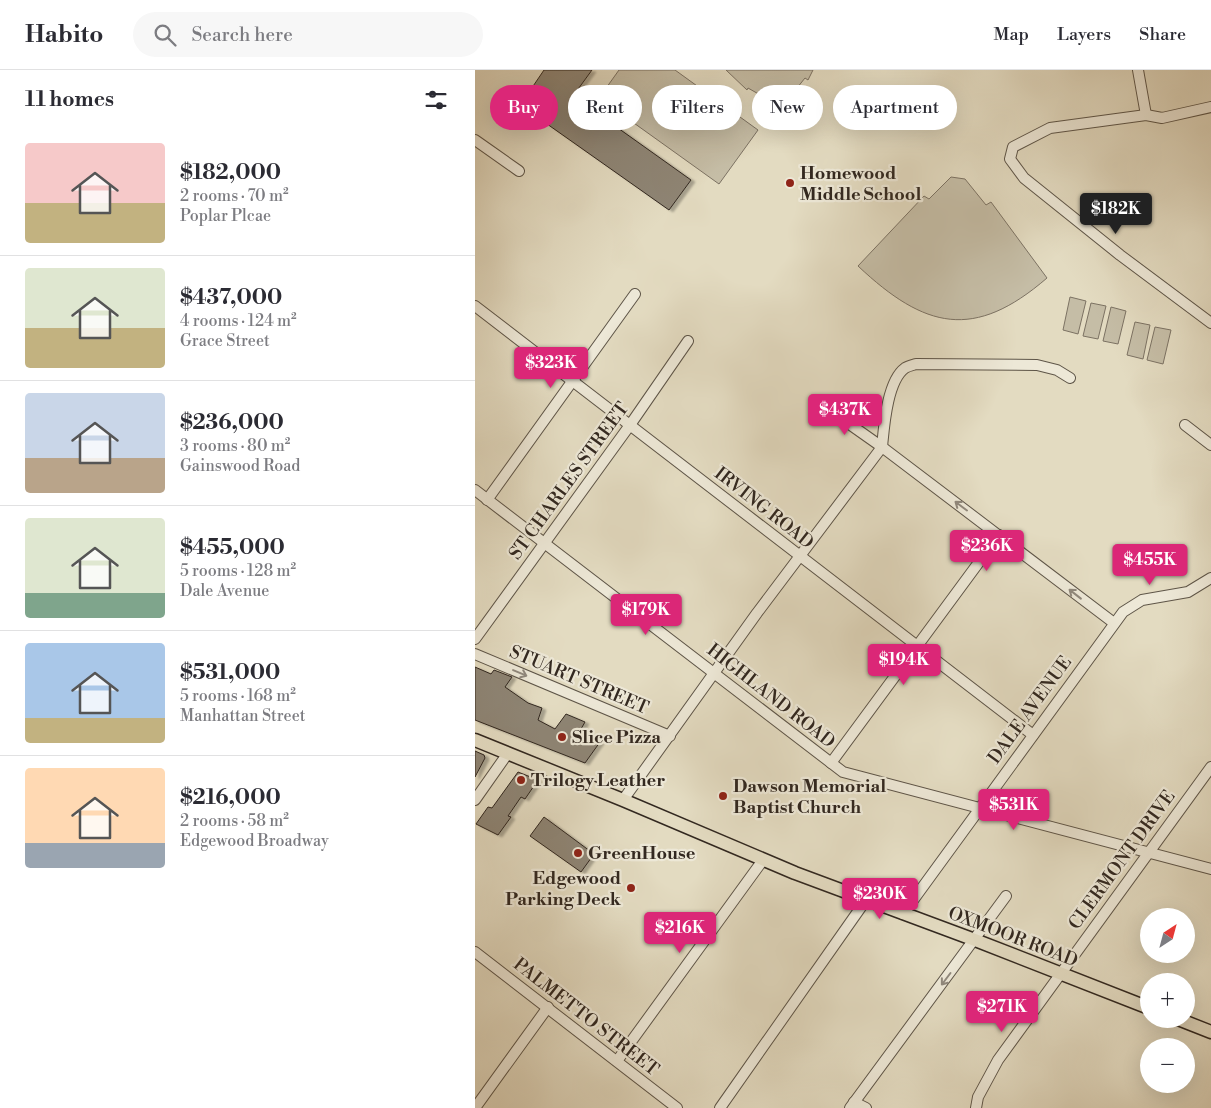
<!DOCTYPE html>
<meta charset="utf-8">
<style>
:root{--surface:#fff;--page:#f7f7f7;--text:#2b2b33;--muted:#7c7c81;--line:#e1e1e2;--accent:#db2777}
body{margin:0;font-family:"Libre Bodoni",serif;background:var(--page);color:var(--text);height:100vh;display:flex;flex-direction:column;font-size:19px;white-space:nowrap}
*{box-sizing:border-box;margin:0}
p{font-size:16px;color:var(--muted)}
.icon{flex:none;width:28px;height:28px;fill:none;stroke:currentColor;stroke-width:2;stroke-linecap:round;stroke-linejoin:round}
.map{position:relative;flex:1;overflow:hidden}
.details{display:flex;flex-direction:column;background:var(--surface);width:475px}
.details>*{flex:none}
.hud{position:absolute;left:15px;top:15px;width:475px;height:45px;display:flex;gap:10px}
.needle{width:32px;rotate:36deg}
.buttons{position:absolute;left:665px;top:838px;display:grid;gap:10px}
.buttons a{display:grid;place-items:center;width:55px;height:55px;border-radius:50%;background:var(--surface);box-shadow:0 5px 20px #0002;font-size:25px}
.price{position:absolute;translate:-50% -42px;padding:0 11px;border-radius:5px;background:var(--accent);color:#fff;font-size:16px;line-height:32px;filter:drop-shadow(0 1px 2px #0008)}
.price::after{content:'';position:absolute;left:50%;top:30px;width:15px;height:11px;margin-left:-8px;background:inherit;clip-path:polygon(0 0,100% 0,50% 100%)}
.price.selected{background:#222;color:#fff}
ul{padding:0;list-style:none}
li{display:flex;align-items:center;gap:15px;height:125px;padding:0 25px}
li+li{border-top:1px solid var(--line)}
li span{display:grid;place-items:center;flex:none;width:140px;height:100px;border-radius:5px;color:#555}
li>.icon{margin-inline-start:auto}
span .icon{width:60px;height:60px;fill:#fffc;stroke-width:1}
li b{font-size:21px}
h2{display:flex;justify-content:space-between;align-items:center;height:60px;padding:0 25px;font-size:21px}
.pill{padding:0 18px;border-radius:22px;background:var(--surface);box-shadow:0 5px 20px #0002;font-size:18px;line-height:45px}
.pill.selected{background:var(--accent);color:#fff}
header{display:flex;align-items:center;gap:30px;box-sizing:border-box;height:70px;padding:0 25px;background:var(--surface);border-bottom:1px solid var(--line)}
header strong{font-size:24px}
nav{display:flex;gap:28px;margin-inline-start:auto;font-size:18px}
.search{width:350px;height:45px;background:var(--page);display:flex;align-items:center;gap:12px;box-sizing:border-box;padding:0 18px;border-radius:28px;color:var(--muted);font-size:19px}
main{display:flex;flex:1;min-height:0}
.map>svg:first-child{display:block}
.park{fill:#c5bda6;stroke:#7c7263}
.building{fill:#8e8574;stroke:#322820;filter:url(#shadow)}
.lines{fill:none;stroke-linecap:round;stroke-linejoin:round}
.minor-casing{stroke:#5e5548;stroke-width:12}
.major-casing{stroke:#322820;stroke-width:15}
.minor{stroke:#ede8d7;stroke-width:10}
.major{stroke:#e3dbc1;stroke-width:12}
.oneway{stroke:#90887c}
.poi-dot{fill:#8f2418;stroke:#ede8d7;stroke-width:2}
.labels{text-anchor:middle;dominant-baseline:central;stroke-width:4.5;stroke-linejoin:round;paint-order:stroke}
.poi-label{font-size:18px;font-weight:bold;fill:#322820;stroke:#ede8d7;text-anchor:start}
.street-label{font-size:18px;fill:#322820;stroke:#ede8d7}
</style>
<header>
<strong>Habito</strong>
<div class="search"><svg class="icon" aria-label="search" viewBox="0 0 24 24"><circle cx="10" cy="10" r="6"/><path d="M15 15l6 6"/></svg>Search here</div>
<nav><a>Map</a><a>Layers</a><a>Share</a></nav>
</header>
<main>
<section class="details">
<h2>11 homes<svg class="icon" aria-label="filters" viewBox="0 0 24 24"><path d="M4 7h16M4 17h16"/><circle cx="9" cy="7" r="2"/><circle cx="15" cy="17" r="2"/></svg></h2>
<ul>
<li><span style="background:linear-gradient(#f6c9c9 60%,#c2b280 0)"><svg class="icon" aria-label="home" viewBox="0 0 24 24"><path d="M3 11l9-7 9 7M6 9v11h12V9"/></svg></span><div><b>$182,000</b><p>2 rooms · 70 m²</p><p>Poplar Plcae</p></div></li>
<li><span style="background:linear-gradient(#dfe7d0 60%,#c2b280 0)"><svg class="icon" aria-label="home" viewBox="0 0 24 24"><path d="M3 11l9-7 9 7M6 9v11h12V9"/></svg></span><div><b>$437,000</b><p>4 rooms · 124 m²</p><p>Grace Street</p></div></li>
<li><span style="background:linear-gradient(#c9d6e8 65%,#b9a48a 0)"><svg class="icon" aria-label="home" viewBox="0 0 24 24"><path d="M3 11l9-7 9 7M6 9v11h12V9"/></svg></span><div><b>$236,000</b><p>3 rooms · 80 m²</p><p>Gainswood Road</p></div></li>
<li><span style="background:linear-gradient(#dfe7d0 75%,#7fa58c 0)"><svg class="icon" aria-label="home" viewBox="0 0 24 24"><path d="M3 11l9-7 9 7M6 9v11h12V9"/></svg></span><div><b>$455,000</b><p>5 rooms · 128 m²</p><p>Dale Avenue</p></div></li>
<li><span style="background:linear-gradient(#a9c7e8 75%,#c2b280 0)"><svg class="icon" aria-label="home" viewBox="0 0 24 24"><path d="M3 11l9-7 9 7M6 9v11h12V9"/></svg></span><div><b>$531,000</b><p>5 rooms · 168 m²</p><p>Manhattan Street</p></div></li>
<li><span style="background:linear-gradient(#ffd9b3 75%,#9aa5b1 0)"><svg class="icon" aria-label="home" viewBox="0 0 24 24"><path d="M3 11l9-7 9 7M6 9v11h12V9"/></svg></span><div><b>$216,000</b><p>2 rooms · 58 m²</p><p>Edgewood Broadway</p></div></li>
</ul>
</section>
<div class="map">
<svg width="736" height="1038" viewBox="0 0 736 1038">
<defs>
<filter id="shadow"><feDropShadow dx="4" dy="2" stdDeviation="1" flood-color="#0004"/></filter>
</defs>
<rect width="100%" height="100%" fill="#e3dbc1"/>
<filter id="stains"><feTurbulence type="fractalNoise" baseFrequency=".004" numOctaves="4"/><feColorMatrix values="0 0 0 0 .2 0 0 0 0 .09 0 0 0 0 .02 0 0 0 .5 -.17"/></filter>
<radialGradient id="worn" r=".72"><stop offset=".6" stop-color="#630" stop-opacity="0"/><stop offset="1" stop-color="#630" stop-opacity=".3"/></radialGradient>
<!-- park -->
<g class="park">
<polygon points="144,0 200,0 283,60 244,114 124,28"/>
<polygon points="251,0 338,0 333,10 330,8 310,33 301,34 273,18 272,20"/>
<path d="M 476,107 L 490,109 L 511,135 L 516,132 L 572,208 C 499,271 450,259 383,196 L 449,126 L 454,129 Z"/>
<polygon points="595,227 611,231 603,264 588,260"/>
<polygon points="616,233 631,236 623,269 608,266"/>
<polygon points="636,237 651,241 643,274 628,271"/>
<polygon points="660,252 675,255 668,289 652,285"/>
<polygon points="680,257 696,260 688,294 672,290"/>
</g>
<!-- building -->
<g class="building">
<polygon points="69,0 117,0 98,26 216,110 194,140 65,49 70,42 50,28"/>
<polygon points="0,597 16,604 19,600 37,607 30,617 53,633 67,638 63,650 80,659 91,644 110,652 106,659 125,672 110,693 0,650"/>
<polygon points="0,681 9,685 10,688 0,707"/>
<polygon points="43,702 63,710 50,729 46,727 33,746 36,747 23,765 1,754 13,737 17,738"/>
<polygon points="69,747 119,784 106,802 55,766"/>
</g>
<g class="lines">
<defs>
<g id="minor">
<polyline points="663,0 671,45"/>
<polyline points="736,37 687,48 671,45 575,58 538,77 535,89 549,108 645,185 736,253"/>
<polyline points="0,70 44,101"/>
<polyline points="0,236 558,665"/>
<polyline points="346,334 407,377 639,553"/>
<polyline points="710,355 736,375"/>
<path d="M 407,377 C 409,357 412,311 430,298 C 433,296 438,295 441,294 L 562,295 L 582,300 L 595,308"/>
<polyline points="0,420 368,702 736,799"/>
<polyline points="12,430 160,224"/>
<polyline points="0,569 155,355 213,271"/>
<polyline points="0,584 195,666"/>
<polyline points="356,693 524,465"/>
<polyline points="0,730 33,683"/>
<polyline points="148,730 282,543 407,377"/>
<polyline points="428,844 648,542 667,530 713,522 736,508"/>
<polyline points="0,882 202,1038"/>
<polyline points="142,991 288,790"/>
<polyline points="379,1032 391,1038"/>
<polyline points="0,1038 73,937"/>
<polyline points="245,1038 391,830"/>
<polyline points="375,1038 531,826"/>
<polyline points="501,1038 503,1027 523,990 736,697"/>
</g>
<g id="major">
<polyline points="0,670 148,730 320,803 500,870 674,938"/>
<polyline points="703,949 736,962"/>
</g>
</defs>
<!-- minor casing -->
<use href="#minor" class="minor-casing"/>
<!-- major casing -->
<use href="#major" class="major-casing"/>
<!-- minor -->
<use href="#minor" class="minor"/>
<!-- major -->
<use href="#major" class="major"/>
</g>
<!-- one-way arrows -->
<defs><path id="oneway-shaft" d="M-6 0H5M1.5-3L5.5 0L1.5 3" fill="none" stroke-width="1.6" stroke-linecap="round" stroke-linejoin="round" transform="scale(1.25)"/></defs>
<g class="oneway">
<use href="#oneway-shaft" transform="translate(486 436) rotate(-143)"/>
<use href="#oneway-shaft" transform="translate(600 524) rotate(-142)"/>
<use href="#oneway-shaft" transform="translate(45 603) rotate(23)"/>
<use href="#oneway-shaft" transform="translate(471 909) rotate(127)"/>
</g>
<!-- markers -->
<g class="poi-dot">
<circle cx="315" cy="113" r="5"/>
<circle cx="87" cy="667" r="5"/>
<circle cx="46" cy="710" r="5"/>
<circle cx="248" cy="726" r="5"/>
<circle cx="103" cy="783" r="5"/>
<circle cx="156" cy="818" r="5"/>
</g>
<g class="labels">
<!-- poi labels -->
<g class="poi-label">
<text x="325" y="103">Homewood<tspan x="325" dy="21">Middle School</tspan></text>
<text x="97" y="667">Slice Pizza</text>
<text x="56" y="710">Trilogy Leather</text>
<text x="258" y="716">Dawson Memorial<tspan x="258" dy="21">Baptist Church</tspan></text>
<text x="113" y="783">GreenHouse</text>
<text x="146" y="808" text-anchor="end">Edgewood<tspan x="146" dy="21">Parking Deck</tspan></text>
</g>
<!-- street labels -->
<g class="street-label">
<text transform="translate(94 411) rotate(-54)">ST CHARLES STREET</text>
<text transform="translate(289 438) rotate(38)">IRVING ROAD</text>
<text transform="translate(104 610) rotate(23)">STUART STREET</text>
<text transform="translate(296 626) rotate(38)">HIGHLAND ROAD</text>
<text transform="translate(555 640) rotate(-54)">DALE AVENUE</text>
<text transform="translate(647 790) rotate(-54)">CLERMONT DRIVE</text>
<text transform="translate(538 867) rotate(21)">OXMOOR ROAD</text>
<text transform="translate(111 947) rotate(38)">PALMETTO STREET</text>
</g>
</g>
<rect width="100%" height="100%" filter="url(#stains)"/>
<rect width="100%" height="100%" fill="url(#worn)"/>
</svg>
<div class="buttons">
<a><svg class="needle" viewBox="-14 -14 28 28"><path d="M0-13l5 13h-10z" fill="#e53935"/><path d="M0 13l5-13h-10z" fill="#7c7c81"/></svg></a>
<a>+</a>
<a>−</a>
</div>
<b class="price selected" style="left:641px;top:165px">$182K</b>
<b class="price" style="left:76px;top:319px">$323K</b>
<b class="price" style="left:370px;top:366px">$437K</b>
<b class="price" style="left:512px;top:502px">$236K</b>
<b class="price" style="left:675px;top:516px">$455K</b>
<b class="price" style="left:171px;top:566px">$179K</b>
<b class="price" style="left:429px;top:616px">$194K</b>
<b class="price" style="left:539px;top:761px">$531K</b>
<b class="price" style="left:405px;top:850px">$230K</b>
<b class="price" style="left:205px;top:884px">$216K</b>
<b class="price" style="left:527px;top:963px">$271K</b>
<div class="hud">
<a class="pill selected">Buy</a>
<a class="pill">Rent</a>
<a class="pill">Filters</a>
<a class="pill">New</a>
<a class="pill">Apartment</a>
</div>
</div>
</main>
